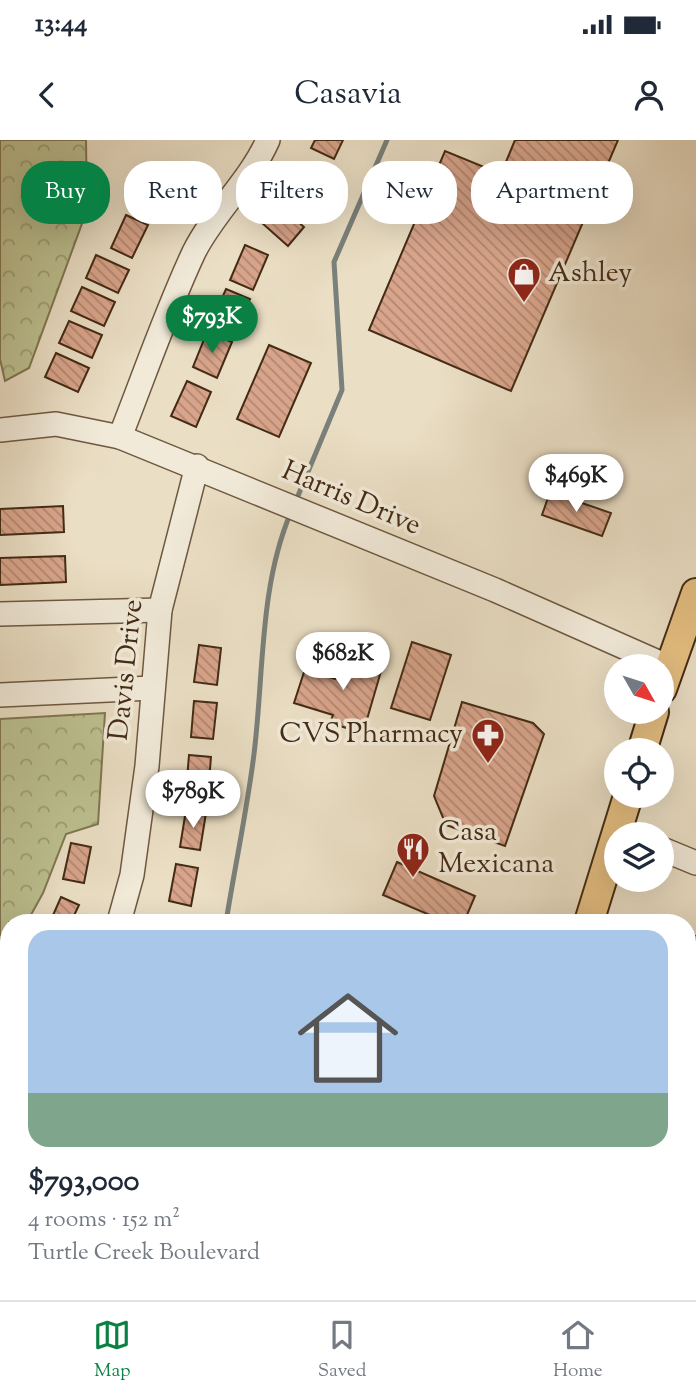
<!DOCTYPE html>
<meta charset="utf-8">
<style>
:root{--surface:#fff;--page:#f2f2f3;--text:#1f2937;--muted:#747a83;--line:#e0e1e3;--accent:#0b8043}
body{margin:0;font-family:"Sorts Mill Goudy",serif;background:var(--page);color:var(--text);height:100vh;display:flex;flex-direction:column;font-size:26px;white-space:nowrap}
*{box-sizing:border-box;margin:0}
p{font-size:23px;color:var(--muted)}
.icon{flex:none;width:38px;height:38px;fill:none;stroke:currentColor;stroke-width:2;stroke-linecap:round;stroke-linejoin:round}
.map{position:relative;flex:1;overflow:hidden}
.side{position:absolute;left:0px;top:774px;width:696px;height:387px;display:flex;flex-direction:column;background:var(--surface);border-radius:28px 28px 0 0;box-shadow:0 7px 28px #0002}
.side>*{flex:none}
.guide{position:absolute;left:21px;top:21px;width:654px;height:63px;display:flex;gap:14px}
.needle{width:46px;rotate:129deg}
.buttons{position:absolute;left:604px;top:514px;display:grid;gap:14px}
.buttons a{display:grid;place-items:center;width:70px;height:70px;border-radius:50%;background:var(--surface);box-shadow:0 7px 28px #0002;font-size:35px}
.price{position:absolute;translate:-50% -60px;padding:0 16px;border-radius:24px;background:#fff;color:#222;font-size:23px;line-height:46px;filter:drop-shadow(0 2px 4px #0008)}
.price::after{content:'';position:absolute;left:50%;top:42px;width:21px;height:16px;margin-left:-10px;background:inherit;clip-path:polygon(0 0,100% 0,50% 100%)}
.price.on{background:var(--accent);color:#fff}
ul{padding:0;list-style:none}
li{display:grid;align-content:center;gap:14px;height:371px;padding:0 28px}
li span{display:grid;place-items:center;height:217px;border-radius:21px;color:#555}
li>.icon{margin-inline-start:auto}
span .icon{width:126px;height:126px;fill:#fffc;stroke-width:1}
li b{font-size:30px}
.tag{padding:0 24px;border-radius:28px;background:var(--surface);box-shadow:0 7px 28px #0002;font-size:24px;line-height:63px}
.tag.on{background:var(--accent);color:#fff}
.status{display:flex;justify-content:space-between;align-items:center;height:49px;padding:0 35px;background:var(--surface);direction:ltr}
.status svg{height:19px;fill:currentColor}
header{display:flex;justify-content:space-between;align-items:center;height:91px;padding:0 28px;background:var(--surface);font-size:32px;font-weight:600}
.tab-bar{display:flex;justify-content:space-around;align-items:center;height:98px;border-top:2px solid var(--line);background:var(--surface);font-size:19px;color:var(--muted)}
.tab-bar a{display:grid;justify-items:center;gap:4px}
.tab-bar .on{color:var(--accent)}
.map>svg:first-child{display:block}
.forest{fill:url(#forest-crowns);stroke:#807652;stroke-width:2}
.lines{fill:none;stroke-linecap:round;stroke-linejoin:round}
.stream{stroke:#7a807b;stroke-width:5}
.building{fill:url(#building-back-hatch);stroke:#442b14;stroke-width:2}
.minor-casing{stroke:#6e5840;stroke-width:26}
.major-casing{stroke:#442b14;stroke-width:32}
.minor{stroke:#f1ead9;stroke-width:23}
.major{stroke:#e5bf82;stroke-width:28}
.labels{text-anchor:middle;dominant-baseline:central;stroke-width:7;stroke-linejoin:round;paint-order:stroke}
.poi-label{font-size:28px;fill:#442b14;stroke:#f1ead9;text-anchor:start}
.street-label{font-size:28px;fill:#442b14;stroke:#f1ead9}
</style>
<div class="status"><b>13:44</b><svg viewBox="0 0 49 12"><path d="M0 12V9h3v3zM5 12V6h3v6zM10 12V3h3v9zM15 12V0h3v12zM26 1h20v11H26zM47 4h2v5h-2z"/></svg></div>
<header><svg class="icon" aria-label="back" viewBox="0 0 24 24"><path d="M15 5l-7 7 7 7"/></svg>Casavia<svg class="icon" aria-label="person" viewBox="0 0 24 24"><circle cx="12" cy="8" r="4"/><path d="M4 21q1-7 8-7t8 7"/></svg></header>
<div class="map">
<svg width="696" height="1160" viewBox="0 0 696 1160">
<defs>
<pattern id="forest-crowns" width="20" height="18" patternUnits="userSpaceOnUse" patternTransform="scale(1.75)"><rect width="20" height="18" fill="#bcc090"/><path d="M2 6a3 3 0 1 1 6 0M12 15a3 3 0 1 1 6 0" fill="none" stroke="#9a9c74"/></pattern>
<pattern id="building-back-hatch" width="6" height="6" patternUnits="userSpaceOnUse" patternTransform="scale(1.75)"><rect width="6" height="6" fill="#d8a48b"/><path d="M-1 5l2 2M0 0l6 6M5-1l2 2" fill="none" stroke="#b18670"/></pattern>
</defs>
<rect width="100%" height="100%" fill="#eadec4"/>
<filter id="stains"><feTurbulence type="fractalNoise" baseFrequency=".00286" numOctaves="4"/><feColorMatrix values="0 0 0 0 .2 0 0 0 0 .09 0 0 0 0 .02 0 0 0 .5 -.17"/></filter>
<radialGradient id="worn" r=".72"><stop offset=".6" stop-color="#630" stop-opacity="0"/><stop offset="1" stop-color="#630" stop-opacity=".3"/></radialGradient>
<!-- forest -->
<g class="forest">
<polygon points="0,0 86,0 87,70 29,228 5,241 0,219"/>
<polygon points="105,573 98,684 66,694 43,753 27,782 9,782 9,817 0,833 0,579"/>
</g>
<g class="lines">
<!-- stream -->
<g class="stream">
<polyline points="295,363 342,250 334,122 387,0"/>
<path d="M 226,782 C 235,726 247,670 254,614 C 264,534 259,447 291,372"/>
<polyline points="169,1160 170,1152"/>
</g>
</g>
<!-- building -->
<g class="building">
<polygon points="315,0 343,0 334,19 311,8"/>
<polygon points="515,0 618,0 511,251 369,190 445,11 501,34"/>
<polygon points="309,24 330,41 308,69 286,52"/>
<polygon points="278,64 304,87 288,106 262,83"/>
<polygon points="126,75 148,85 132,118 111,108"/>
<polygon points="245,105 268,115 253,150 230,140"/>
<polygon points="96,115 129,130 118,153 86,138"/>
<polygon points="82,147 115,162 104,186 71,171"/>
<polygon points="226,149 250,159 235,193 211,183"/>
<polygon points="69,181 102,195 92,218 59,203"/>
<polygon points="207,192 232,202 217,238 193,227"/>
<polygon points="269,205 311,223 279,297 237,279"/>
<polygon points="56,213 89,228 78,252 45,237"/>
<polygon points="187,241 211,252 196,287 171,276"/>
<polygon points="550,352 611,373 602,396 542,375"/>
<polygon points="63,366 64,392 0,395 0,369"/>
<polygon points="65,416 66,442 0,445 0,418"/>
<polygon points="412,502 451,515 430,580 391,568"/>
<polygon points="199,505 221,508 217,545 194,542"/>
<polygon points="354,511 384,521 363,593 330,583 333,575 294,563 305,529 335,539 347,533"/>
<polygon points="194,561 217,563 213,599 191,597"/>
<polygon points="462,562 533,583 544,594 505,706 446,685 434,656"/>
<polygon points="189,615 211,617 208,654 186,651"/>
<polygon points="186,670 206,673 200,710 180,707"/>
<polygon points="71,703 91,707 84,743 63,739"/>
<polygon points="397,722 475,756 464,782 446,782 383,755"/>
<polygon points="176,724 198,728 191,766 169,761"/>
<polygon points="61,757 79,765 71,782 50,782"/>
<polygon points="688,794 696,796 696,839 688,837"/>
<polygon points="9,856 9,895 0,890 0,872"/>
<polygon points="688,878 696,880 696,905 688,903"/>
<polygon points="688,991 696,993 696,1018 688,1016"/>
<polygon points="688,1027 696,1030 696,1066 688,1064"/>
<polygon points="19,1152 68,1152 66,1160 48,1160"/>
<polygon points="88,1152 113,1152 139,1160 85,1160"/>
<polygon points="321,1152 390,1152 388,1160 318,1160"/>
</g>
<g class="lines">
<defs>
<g id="minor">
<polyline points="0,290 56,284 120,297 495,450 669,527"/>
<path d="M 120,297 C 144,236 166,172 194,112 C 214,72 250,41 268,0"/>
<polyline points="0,474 160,470"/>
<polyline points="0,555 152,548"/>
<polyline points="662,709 696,723"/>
<polyline points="119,782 132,735 147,626 160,470 197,326"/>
<polyline points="688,868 696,871"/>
<polyline points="0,1050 9,1020"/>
</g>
<g id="major">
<polyline points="662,549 696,453"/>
<polyline points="642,611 654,572"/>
<polyline points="589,782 628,656"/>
<polyline points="487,1160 489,1152"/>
</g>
</defs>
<!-- minor casing -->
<use href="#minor" class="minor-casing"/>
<!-- major casing -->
<use href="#major" class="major-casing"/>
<!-- minor -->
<use href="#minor" class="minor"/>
<!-- major -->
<use href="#major" class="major"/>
</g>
<!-- icons -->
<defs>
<symbol id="shop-pin" viewBox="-11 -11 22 30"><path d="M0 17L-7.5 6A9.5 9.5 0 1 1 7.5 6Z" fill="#8f2418" stroke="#f1ead9"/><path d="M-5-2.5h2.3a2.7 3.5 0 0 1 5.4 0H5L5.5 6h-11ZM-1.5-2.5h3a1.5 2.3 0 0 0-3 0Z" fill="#fff"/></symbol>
<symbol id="pharmacy-pin" viewBox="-11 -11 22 30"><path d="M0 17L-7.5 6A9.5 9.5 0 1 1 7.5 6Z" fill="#8f2418" stroke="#f1ead9"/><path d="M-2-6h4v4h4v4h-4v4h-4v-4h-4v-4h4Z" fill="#fff"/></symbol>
<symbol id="restaurant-pin" viewBox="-11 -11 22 30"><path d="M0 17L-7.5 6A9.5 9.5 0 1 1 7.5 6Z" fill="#8f2418" stroke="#f1ead9"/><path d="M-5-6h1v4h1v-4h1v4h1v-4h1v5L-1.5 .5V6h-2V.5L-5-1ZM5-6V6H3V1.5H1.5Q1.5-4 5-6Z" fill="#fff"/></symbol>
</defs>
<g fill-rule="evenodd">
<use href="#shop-pin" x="505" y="115" width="38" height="52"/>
<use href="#pharmacy-pin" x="469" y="576" width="38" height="52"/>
<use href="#restaurant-pin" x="394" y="690" width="38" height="52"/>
</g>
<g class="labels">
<!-- poi labels -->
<g class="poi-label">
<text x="548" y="134">Ashley</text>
<text x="463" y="595" text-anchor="end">CVS Pharmacy</text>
<text x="438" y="693">Casa<tspan x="438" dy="32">Mexicana</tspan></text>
</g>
<!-- street labels -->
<g class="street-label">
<text transform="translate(351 359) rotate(23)">Harris Drive</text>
<text transform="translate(127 530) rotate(-84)">Davis Drive</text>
</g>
</g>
<rect width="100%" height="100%" filter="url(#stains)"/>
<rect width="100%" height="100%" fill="url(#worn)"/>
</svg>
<div class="buttons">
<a><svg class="needle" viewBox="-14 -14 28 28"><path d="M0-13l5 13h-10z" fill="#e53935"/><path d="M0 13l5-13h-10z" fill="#747a83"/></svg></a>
<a><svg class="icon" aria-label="locate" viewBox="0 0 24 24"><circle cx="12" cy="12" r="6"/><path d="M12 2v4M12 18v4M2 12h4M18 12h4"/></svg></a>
<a><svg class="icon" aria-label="layers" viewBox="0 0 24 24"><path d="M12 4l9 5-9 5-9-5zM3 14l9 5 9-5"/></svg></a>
</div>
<b class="price on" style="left:212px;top:215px">$793K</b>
<b class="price" style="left:576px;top:374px">$469K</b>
<b class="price" style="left:343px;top:552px">$682K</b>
<b class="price" style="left:193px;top:690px">$789K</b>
<div class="guide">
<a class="tag on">Buy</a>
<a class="tag">Rent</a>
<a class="tag">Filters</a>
<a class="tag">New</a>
<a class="tag">Apartment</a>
</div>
<section class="side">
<ul>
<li><span style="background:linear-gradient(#a9c7e8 75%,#7fa58c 0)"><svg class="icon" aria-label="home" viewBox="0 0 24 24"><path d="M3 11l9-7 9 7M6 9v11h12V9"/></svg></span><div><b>$793,000</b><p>4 rooms · 152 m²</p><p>Turtle Creek Boulevard</p></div></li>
</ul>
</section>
</div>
<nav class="tab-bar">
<a class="on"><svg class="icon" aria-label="map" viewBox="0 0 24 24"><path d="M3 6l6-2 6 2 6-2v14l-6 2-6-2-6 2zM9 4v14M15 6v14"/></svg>Map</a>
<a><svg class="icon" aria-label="saved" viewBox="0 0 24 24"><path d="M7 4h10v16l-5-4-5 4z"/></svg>Saved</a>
<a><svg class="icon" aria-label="home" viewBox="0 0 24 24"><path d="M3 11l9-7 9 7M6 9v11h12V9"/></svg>Home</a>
</nav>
